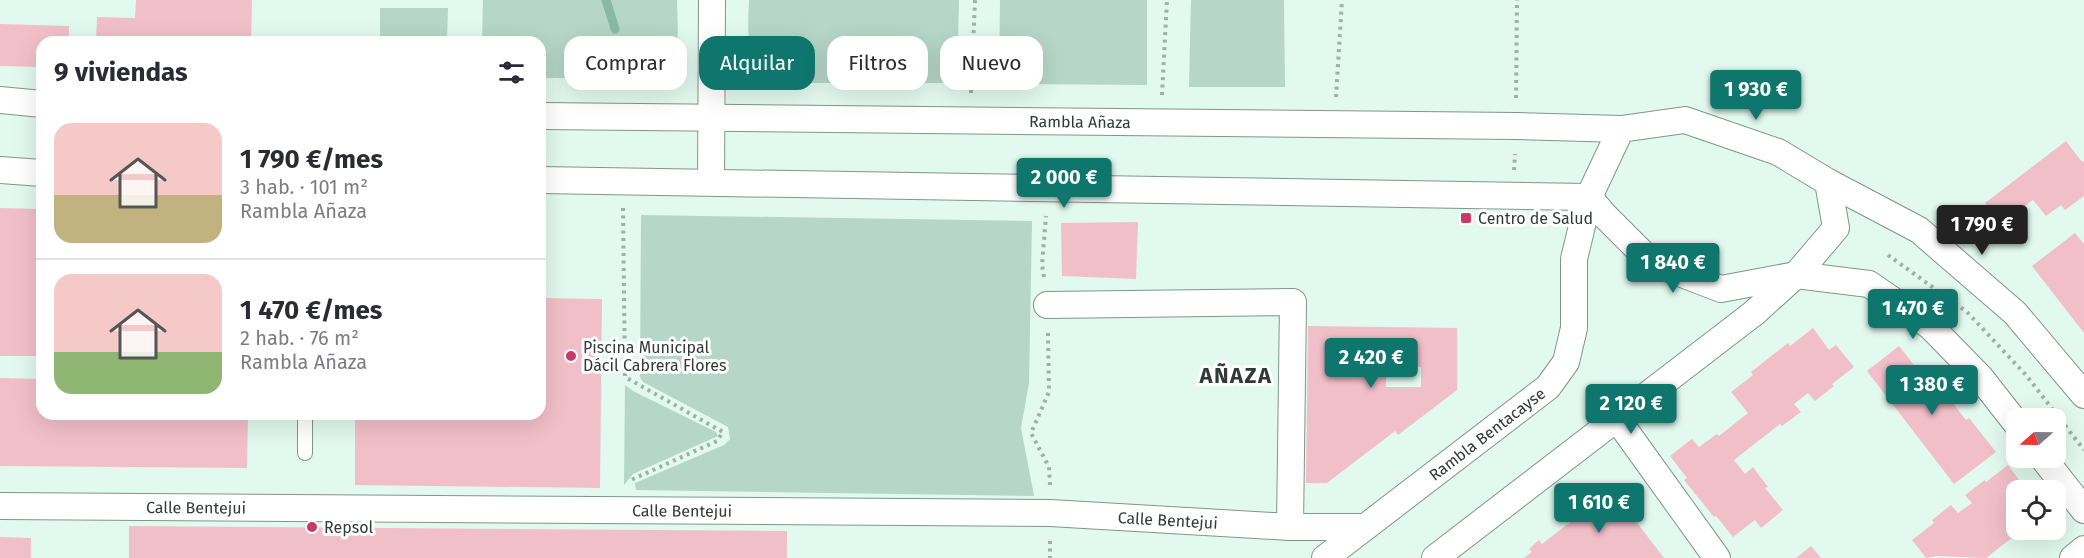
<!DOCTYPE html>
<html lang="es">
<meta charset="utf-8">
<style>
:root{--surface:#fff;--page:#f7f7f7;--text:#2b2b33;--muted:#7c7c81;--line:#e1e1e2;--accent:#0f766e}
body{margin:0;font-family:"Fira Sans",sans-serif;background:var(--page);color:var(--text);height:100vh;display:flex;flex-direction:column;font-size:22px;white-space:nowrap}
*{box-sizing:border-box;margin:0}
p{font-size:20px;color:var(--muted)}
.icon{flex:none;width:33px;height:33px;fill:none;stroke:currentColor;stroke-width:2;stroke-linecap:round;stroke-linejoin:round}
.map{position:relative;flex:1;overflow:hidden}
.side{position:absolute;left:36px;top:36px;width:510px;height:384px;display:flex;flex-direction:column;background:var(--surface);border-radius:18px;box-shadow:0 6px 24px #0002}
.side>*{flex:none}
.hud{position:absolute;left:564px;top:36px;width:570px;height:54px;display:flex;gap:12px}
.needle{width:39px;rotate:250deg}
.tools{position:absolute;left:2006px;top:408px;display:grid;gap:12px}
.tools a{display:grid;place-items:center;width:60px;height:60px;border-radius:12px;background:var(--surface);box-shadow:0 6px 24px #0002;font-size:30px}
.price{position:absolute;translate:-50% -51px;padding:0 14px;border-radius:6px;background:var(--accent);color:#fff;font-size:20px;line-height:39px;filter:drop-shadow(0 2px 3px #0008)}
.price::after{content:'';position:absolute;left:50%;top:36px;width:18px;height:14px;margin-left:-9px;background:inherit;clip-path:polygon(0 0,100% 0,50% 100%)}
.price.on{background:#222;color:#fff}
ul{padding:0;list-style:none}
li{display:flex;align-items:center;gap:18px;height:150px;padding:0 18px}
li+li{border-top:2px solid var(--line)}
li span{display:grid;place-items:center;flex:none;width:168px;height:120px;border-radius:18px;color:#555}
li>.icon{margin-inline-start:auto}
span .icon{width:72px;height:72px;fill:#fffc;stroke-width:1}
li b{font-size:26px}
h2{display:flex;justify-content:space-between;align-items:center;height:72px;padding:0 18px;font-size:26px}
.pill{padding:0 21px;border-radius:18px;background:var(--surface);box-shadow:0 6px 24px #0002;font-size:21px;line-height:54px}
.pill.on{background:var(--accent);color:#fff}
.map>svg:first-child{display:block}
.green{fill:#b5d6c8}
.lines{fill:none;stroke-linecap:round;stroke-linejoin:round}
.stream{stroke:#89b9a5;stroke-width:9}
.building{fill:#f1bfc9;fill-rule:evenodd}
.lane-casing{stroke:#81958d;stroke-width:16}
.street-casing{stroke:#81958d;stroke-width:28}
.path{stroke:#9eb0a8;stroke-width:4;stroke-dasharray:3 4.5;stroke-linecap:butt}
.lane{stroke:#fff;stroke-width:14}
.street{stroke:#fff;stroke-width:26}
.poi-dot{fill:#c83a68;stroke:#fff;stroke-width:2}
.labels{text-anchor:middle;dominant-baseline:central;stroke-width:6;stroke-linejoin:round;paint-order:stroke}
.street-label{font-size:16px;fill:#313a36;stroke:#fff}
.poi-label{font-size:16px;fill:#313a36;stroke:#fff;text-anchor:start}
.district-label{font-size:22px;font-weight:bold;letter-spacing:1.5px;fill:#313a36;stroke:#fff}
</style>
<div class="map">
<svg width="2084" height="558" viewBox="0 0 2084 558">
<rect width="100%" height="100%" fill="#e2f9ef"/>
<!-- green -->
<g class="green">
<path d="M 483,0 L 677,0 C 677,33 686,72 644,78 L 540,78 L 540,42 L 482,42 Z"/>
<path d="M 749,0 L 959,0 L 957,83 L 798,83 C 745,73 747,47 749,0 Z"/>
<polygon points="1000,0 1147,0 1147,85 999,84"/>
<polygon points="1191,0 1284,0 1285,87 1189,87"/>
<polygon points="380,8 448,8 447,42 380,42"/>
<polygon points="641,215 1032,221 1029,383 1021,428 1034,496 636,490 635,483 724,445 730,439 728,427 643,382 640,377"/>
<polygon points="625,385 633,391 716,432 718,436 633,474 624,485"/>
</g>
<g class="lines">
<!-- stream -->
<polyline class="stream" points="606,0 615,29"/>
</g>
<!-- building -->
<g class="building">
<polygon points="136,0 252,0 251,42 96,42 97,17 135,18"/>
<polygon points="0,24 69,26 69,42 42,42 42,67 0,66"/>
<polygon points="2066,141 2082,162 2084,160 2084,196 2065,210 2061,205 2046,216 2033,200 2001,224 1985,203"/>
<polygon points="0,208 42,209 42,356 0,356"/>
<polygon points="1138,222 1136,279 1062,276 1061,223"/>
<polygon points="2075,233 2084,244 2084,333 2032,266"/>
<polygon points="540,298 602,299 600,488 355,485 355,414 540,414"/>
<path d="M 1308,326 L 1457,328 L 1457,390 L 1398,435 L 1395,431 L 1327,483 L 1306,483 ZM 1386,366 L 1421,367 L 1421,387 L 1386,387 Z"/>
<polygon points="1813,328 1829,350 1836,345 1854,367 1832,384 1834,386 1815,401 1808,393 1794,404 1801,412 1782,426 1780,424 1734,460 1745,474 1753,467 1768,487 1765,488 1783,510 1761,528 1755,520 1733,537 1716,516 1714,517 1684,480 1687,478 1670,456 1692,439 1699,447 1717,434 1719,436 1748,413 1731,392 1753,375 1751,372 1788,343 1790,346"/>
<polygon points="1899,346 1931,387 1937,383 1966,420 1969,418 1996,452 1954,484 1867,371"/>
<polygon points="0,378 42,379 42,414 248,414 247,468 0,466"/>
<polygon points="2008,465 2025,488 2022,490 2016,490 2016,530 2022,530 1986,558 1937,556 1926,558 1912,540 1934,523 1932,520 1951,505 1958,513 1972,503 1965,495 1985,480 1986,482"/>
<polygon points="1609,486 1664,558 1524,558 1532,552 1529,549 1539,540 1542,544 1578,516 1575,512"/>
<polygon points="129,526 787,531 787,558 129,558"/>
<polygon points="0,537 31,538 31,558 0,558"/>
<polygon points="1811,546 1821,558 1796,558"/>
</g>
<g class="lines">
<defs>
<polyline id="lane" points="305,453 305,414"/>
<g id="street">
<polyline points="0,100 42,104"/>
<path id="s1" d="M 540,116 L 1516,126 L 1621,129"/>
<polyline points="0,170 42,173"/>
<polyline points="540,180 1589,197"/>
<polyline points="711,182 712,0"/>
<polyline points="1828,182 1919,230 2015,313 2084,395"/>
<polyline points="1589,197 1604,215 1651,262 1721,289 1796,275 1869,284 1930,326 1980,377 2016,423"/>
<polyline points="1047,305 1293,302 1290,527"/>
<polyline points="1617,419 1717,558"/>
<polyline points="2043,458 2084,510"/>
<path id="s2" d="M 0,506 L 1050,513 L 1290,527 L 1365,527"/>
<path id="s3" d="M 1325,558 L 1548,387 L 1566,362 L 1574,328 L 1574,259 L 1589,197 L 1621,129 L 1685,120 L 1778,152 L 1828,182 L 1836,228 L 1796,275 L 1754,313 L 1435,558"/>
<polyline points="2073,558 2084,549"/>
</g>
</defs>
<!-- lane casing -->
<use href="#lane" class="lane-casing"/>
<!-- street casing -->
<use href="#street" class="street-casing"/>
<!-- path -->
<g class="path">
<polyline points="971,93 975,0"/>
<polyline points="1162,95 1167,0"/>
<polyline points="1336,97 1342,0"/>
<polyline points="1516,98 1517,0"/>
<polyline points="1514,170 1515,154"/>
<polyline points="623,208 625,377 723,432 717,441 631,480 631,482"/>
<polyline points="1888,255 1967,312 2026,375 2084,450"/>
<polyline points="1044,277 1042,265 1046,216"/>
<polyline points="1048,333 1049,392 1031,433 1049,467 1050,485"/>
<polyline points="1050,541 1050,558"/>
</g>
<!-- lane -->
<use href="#lane" class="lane"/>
<!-- street -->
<use href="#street" class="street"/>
</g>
<!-- markers -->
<g class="poi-dot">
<rect x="1460" y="212" width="12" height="12" rx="3"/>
<circle cx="571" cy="356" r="6"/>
<circle cx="312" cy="527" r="6"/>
</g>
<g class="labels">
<!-- street labels -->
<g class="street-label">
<text stroke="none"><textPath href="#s1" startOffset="540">Rambla Añaza</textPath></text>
<text stroke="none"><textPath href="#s3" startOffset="204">Rambla Bentacayse</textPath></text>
<text stroke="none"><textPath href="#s2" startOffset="196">Calle Bentejui</textPath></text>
<text stroke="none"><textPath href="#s2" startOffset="682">Calle Bentejui</textPath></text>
<text stroke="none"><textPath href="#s2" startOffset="1168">Calle Bentejui</textPath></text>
</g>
<!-- poi labels -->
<g class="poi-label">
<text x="1478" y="218">Centro de Salud</text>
<text x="583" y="347">Piscina Municipal<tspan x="583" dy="18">Dácil Cabrera Flores</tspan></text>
<text x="324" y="527">Repsol</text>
</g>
<!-- district labels -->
<g class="district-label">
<text x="1236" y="375">AÑAZA</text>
</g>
</g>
</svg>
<div class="tools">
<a><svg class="needle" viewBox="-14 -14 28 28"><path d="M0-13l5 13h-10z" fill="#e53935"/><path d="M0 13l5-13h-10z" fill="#7c7c81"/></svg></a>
<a><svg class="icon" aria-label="locate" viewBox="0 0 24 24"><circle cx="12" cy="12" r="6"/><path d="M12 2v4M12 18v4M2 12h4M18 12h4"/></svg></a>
</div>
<b class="price" style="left:1756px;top:121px">1 930 €</b>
<b class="price" style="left:1064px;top:209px">2 000 €</b>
<b class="price on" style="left:1982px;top:256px">1 790 €</b>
<b class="price" style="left:1673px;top:294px">1 840 €</b>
<b class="price" style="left:1913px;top:340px">1 470 €</b>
<b class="price" style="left:1371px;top:389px">2 420 €</b>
<b class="price" style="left:1932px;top:416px">1 380 €</b>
<b class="price" style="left:1631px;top:435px">2 120 €</b>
<b class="price" style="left:1599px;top:534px">1 610 €</b>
<div class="hud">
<a class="pill">Comprar</a>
<a class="pill on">Alquilar</a>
<a class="pill">Filtros</a>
<a class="pill">Nuevo</a>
</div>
<section class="side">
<h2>9 viviendas<svg class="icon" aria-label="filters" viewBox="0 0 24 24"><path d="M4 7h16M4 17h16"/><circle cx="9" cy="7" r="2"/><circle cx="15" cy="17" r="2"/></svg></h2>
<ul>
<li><span style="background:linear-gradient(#f6c9c9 60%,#c2b280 0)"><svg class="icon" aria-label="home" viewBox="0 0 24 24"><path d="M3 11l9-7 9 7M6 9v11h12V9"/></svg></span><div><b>1 790 €/mes</b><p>3 hab. · 101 m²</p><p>Rambla Añaza</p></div></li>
<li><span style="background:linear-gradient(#f6c9c9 65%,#8fb573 0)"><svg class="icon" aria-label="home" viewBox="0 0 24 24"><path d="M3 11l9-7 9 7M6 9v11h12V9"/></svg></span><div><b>1 470 €/mes</b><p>2 hab. · 76 m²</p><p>Rambla Añaza</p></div></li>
</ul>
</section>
</div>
